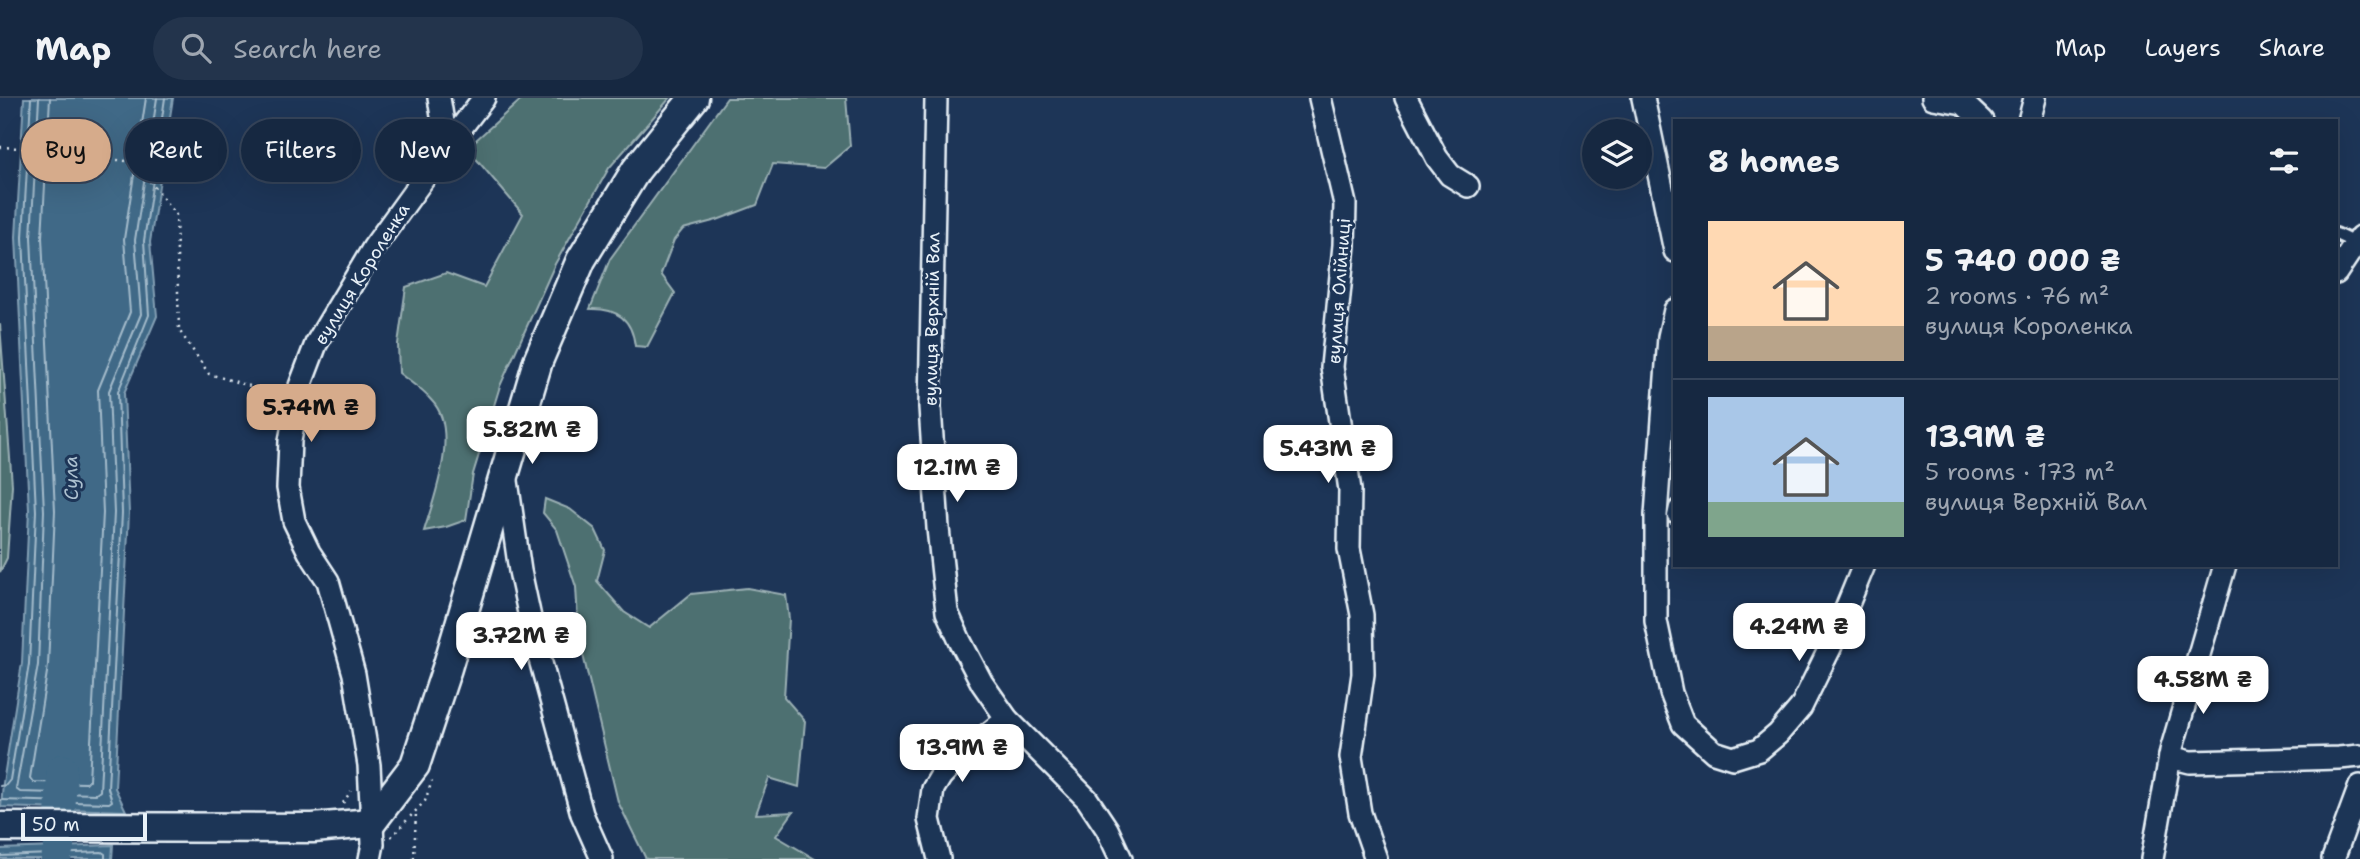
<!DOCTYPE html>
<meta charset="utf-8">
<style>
:root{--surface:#162841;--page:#23344c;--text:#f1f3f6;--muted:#9ea6b1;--line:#35445a;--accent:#d6ab8b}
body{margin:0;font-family:"Shantell Sans",sans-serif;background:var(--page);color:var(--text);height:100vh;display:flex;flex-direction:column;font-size:26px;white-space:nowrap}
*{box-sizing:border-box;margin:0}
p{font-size:23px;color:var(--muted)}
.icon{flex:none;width:38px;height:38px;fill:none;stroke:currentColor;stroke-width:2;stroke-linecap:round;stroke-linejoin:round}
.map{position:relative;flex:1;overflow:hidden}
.panel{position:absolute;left:1673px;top:21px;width:665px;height:448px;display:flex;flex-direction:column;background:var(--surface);border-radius:0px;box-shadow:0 7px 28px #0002,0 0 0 2px var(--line)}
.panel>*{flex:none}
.guide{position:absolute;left:21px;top:21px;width:665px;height:63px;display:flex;gap:14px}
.fabs{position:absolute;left:1582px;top:21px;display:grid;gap:14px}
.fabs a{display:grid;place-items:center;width:70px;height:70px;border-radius:50%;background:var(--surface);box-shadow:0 7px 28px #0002,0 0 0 2px var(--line);font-size:35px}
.scale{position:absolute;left:21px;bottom:18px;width:126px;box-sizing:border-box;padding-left:7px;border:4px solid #e8f1f8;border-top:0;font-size:19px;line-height:24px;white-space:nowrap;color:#e8f1f8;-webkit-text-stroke:5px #1d3557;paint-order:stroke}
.price{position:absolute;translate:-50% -60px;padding:0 16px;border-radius:14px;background:#fff;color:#222;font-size:23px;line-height:46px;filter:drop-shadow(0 2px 4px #0008)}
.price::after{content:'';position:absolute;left:50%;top:42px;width:21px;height:16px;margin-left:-10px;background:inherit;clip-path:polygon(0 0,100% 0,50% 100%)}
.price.active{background:var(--accent);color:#111}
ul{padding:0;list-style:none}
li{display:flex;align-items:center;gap:21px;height:175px;padding:0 35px}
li+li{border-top:2px solid var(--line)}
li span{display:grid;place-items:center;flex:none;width:196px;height:140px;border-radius:0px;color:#555}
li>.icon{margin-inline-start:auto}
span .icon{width:84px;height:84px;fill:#fffc;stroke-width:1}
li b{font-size:30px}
h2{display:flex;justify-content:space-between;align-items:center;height:84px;padding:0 35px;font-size:30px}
.chip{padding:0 24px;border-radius:32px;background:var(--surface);box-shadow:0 7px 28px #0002,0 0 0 2px var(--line);font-size:24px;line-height:63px}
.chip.active{background:var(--accent);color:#111}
header{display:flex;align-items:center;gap:42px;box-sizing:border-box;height:98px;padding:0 35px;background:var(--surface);border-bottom:2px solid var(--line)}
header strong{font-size:33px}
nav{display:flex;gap:38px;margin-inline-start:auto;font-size:24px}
.search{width:490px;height:63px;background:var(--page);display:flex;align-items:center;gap:18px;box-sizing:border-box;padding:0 24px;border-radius:38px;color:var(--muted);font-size:26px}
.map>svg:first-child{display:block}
.green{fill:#4e7071;stroke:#9bb0b4;stroke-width:2}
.water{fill:#3f6987;stroke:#839fb4;stroke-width:2}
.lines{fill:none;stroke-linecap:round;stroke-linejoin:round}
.shore{stroke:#a4bbcb;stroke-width:2}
.river{stroke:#3f6987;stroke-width:30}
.lane-casing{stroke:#e8f1f8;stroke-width:16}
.street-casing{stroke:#e8f1f8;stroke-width:26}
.secondary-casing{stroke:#e8f1f8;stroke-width:33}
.path{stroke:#e8f1f8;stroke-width:2.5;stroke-dasharray:2 5;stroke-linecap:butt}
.lane{stroke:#1d3557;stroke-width:10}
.street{stroke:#1d3557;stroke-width:21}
.secondary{stroke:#1d3557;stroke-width:28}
.labels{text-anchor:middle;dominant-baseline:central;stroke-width:6;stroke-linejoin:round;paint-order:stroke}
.street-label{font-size:18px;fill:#e8f1f8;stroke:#1d3557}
.water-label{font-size:19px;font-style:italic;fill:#adc1d0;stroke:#1d3557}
</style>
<header>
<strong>Map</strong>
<div class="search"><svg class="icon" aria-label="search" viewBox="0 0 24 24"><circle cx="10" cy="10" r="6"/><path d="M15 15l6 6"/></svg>Search here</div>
<nav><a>Map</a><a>Layers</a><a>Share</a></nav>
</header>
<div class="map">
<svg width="2360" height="761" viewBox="0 0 2360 761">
<rect width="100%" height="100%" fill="#1d3557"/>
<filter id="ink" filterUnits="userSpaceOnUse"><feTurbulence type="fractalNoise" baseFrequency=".0143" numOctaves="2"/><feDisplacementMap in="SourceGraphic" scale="14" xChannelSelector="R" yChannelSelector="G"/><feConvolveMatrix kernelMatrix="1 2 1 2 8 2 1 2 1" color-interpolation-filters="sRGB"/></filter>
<g filter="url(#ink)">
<!-- green -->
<g class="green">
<path d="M 523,0 L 670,0 L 609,70 L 555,166 L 500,288 L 473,376 L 466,422 L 446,429 L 424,433 C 434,400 460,332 432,303 C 423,292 410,284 399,275 L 398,246 L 406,189 L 446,175 L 484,189 L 523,116 L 467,50 Z"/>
<path d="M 727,0 L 846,0 L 850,48 L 824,70 L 773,66 L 757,107 L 717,122 L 683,131 L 674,142 L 661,176 L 675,195 L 647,249 L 635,248 C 632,221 617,210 590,211 L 610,161 Z"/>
<polygon points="0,226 12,387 7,460 0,474"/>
<polygon points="545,401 570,411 595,431 605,452 597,483 624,514 649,530 691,496 747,490 786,497 789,521 784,599 805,623 799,689 769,680 756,716 793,714 776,738 815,761 646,761 618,704 579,540 576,489 557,432 543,415"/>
</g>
<!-- water -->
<g class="water">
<polygon points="24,0 173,0 150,144 157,218 124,295 129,415 115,690 126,713 1,709 3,685 22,565 29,412 16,139"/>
<polygon points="113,747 112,761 0,761 0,751"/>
</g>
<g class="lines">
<!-- shore -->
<g class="shore">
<polyline points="39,0 31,139 44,413 38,567 16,691 20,694 96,696 100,693 114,415 109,293 141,216 135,142 157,0"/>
<polyline points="50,0 42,139 55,413 48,568 30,680 33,684 86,685 89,682 103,415 98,292 130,214 124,141 146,0"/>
<polyline points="0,688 6,687 10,682 29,566 36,413 23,139 31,0"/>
<polyline points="0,702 109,705 112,703 108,690 122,415 118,294 149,217 144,143 165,0"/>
<polyline points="0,758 102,754 105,756 105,761"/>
</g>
<!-- river -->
<polyline class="river" points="56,761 59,748 62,671"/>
<defs>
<g id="lane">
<polyline points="2336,136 2355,145"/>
<polyline points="1673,418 1675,409"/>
</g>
<g id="street">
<polyline points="936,0 930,309 938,430 947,514 960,543 982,585 1007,621 1087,701 1107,731 1121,761"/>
<polyline points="1320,0 1345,106 1344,147 1332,269 1350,392 1349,451 1362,517 1363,576 1351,659 1360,715 1376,761"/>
<polyline points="1406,0 1437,60 1450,77 1468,88"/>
<polyline points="1643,0 1675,153"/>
<polyline points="1933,0 1963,5 1982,23"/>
<polyline points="2029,23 2035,0"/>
<polyline points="447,48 484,0"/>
<polyline points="2336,175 2360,139"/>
<polyline points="1675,212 1669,239 1656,417 1656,523 1671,595 1683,626 1714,654 1733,660 1759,652 1778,636 1801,609 1830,550 1864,467"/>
<polyline points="507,383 520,473 535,543 582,716 602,761"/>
<polyline points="2170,659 2190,664 2339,660 2360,658"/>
<polyline points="370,761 373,746 369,667 354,576 328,483 309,454 294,423 288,390 290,343 300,288 316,246 374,149 447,48 439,0"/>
<polyline points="939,761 929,721 933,691 941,678 958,660 1007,621"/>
<polyline points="2152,761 2171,653 2225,467"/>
<polyline points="2333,761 2360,688"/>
</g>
<polyline id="secondary" points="0,729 313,730 371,725 415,667 447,570 538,263 581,162 636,72 694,0"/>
</defs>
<!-- lane casing -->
<use href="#lane" class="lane-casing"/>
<!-- street casing -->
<use href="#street" class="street-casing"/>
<!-- secondary casing -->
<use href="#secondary" class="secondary-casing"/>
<!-- path -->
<g class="path">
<polyline points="0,49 88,53 101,60 135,64 176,117 179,232 209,276 281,297"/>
<polyline points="343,705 351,693"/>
<polyline points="391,739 425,703 432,683"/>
<polyline points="414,761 416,714"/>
</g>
<!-- lane -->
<use href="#lane" class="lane"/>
<!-- street -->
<use href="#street" class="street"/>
<!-- secondary -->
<use href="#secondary" class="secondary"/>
</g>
</g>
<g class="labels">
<!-- street labels -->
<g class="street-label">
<text transform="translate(362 176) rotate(-58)">вулиця Короленка</text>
<text transform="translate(1339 193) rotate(-86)">вулиця Олійниці</text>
<text transform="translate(932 221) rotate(-89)">вулиця Верхній Вал</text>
</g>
<!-- water labels -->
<g class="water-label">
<text transform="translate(71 380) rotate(-91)">Сула</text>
</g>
</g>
</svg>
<div class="fabs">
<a><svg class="icon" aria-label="layers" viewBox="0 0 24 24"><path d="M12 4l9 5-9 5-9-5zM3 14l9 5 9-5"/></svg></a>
</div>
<div class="scale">50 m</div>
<b class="price active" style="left:311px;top:346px">5.74M ₴</b>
<b class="price" style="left:532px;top:368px">5.82M ₴</b>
<b class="price" style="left:1328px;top:387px">5.43M ₴</b>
<b class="price" style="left:957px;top:406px">12.1M ₴</b>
<b class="price" style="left:1799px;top:565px">4.24M ₴</b>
<b class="price" style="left:521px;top:574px">3.72M ₴</b>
<b class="price" style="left:2203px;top:618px">4.58M ₴</b>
<b class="price" style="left:962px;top:686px">13.9M ₴</b>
<div class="guide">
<a class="chip active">Buy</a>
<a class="chip">Rent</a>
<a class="chip">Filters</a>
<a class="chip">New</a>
</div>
<section class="panel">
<h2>8 homes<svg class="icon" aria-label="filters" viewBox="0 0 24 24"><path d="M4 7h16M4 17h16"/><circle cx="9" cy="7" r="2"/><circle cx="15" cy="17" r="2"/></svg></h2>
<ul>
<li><span style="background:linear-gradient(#ffd9b3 75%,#b9a48a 0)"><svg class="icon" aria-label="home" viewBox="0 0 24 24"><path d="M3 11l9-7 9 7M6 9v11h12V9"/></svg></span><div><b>5 740 000 ₴</b><p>2 rooms · 76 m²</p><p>вулиця Короленка</p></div></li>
<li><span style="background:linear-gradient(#a9c7e8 75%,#7fa58c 0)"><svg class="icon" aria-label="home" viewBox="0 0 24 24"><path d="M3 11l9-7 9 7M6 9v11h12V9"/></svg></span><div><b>13.9M ₴</b><p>5 rooms · 173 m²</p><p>вулиця Верхній Вал</p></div></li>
</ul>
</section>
</div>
